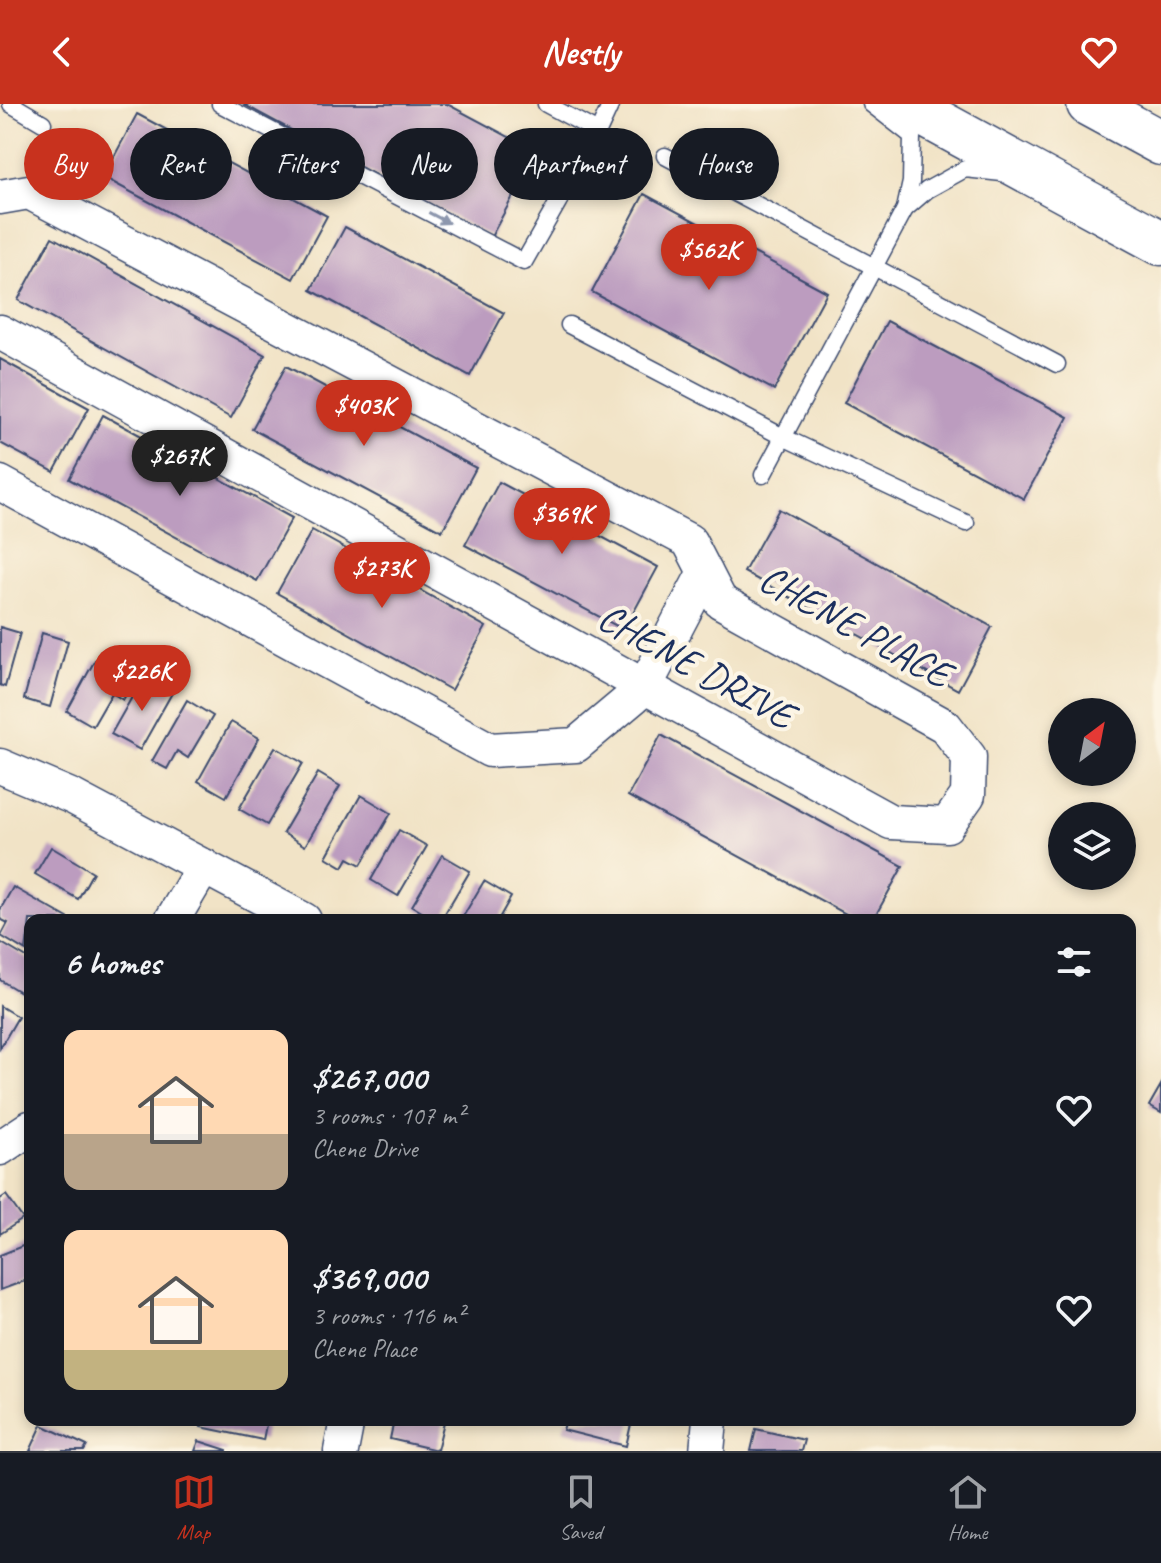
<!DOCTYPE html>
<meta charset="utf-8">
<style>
:root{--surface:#171b24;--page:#20242c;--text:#f1f3f6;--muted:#9ea1a6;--line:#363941;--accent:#c8321e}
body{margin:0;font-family:Caveat,sans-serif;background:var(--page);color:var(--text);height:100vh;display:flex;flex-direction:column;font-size:30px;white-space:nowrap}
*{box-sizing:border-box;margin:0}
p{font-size:26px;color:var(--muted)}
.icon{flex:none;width:44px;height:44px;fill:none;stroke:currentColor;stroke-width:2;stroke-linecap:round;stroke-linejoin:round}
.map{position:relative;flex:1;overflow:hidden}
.side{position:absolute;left:24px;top:810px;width:1112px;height:512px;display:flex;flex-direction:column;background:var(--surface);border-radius:16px;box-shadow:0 4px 12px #0003}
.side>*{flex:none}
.guide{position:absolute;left:24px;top:24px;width:1114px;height:72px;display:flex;gap:16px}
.needle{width:52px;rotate:32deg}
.buttons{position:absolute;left:1048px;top:594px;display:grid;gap:16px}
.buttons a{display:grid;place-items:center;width:88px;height:88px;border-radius:50%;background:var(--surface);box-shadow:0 4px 12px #0003;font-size:40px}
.price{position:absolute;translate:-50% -68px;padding:0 18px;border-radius:28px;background:var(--accent);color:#fff;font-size:26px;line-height:52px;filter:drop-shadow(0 2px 4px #0008)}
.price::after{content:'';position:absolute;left:50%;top:48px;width:24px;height:18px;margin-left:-12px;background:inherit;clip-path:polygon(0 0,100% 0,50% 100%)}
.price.on{background:#222;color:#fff}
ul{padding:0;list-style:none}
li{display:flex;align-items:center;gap:24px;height:200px;padding:0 40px}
li span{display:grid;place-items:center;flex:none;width:224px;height:160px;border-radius:16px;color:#555}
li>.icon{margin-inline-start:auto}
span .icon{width:96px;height:96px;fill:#fffc;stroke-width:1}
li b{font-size:34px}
h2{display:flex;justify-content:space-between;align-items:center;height:96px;padding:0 40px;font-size:34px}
.chip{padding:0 28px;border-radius:36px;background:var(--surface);box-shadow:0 4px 12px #0003;font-size:28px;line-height:72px}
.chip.on{background:var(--accent);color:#fff}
header{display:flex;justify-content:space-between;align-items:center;height:104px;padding:0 40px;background:var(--accent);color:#fff;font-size:36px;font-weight:700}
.dock{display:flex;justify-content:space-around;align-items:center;height:112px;border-top:2px solid var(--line);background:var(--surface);font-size:22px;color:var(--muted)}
.dock a{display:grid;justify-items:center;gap:4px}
.dock .on{color:var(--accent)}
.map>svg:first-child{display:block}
.building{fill:#bc9cbf}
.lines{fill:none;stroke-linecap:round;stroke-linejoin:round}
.lane-casing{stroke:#3b4a6e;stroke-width:19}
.street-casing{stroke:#3b4a6e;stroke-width:37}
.highway-casing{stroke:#3b4a6e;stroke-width:47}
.lane{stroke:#fff;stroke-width:16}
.street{stroke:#fff;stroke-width:34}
.highway{stroke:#fff;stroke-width:44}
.oneway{fill:#8d97ae}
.labels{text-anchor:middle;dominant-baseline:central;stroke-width:8;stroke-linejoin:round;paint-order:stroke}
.street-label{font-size:40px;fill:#1b2f5e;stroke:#fcf5e5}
</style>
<header><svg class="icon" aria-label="back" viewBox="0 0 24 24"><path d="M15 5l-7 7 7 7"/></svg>Nestly<svg class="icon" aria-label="heart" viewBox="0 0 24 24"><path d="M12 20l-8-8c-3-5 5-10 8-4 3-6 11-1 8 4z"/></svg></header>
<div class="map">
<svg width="1161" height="1347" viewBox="0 0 1161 1347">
<rect width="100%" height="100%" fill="#fcf5e5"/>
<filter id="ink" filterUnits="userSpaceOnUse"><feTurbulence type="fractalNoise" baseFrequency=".0125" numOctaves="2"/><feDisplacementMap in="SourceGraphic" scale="16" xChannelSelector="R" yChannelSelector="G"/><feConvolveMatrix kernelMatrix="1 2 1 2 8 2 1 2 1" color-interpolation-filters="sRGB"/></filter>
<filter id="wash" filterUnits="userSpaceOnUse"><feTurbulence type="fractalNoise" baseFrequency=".006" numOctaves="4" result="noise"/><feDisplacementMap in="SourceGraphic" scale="32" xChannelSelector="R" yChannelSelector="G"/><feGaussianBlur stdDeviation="1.8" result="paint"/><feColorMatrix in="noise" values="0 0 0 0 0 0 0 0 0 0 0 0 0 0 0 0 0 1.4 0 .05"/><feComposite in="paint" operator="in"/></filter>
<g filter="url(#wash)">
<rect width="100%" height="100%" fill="#f1e3c6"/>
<g id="blocks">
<!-- building -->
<g class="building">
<polygon points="243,0 447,0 537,48 491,133"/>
<polygon points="137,10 327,112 293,175 103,73"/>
<polygon points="644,90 827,188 774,286 592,188"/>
<polygon points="345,123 504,209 470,272 311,186"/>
<polygon points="52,133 265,251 231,314 18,196"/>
<polygon points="887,217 1068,313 1024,395 844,299"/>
<polygon points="0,255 89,304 54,368 0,339"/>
<polygon points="286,262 476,364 442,427 252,325"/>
<polygon points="103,311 292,414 257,477 69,375"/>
<polygon points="499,378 658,463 624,526 465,441"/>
<polygon points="779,405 992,523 958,586 744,468"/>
<polygon points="312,426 486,523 451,586 277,489"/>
<polygon points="0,523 20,529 5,583 0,581"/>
<polygon points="42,529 68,537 50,603 24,595"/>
<polygon points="95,556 133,578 123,596 112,589 93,622 67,607"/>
<polygon points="144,572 172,589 140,646 111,630"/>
<polygon points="187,596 213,612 188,654 177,647 167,665 152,657"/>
<polygon points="231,618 259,634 226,693 198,677"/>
<polygon points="661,631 903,762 873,816 857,816 628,692"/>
<polygon points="275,643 303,659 267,721 239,705"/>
<polygon points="318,669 340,682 305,742 283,729"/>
<polygon points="361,691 391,709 361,761 348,754 343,763 326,753"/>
<polygon points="399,726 427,742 398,792 371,776"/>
<polygon points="51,743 93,768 78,795 35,770"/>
<polygon points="442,751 470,767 441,816 435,816 412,802"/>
<polygon points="484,777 511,793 498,816 461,816"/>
<polygon points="13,783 71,816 30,816 26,847 1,832 8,819 0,815 0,806"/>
<polygon points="0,838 30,856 30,894 0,876"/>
<polygon points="0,902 18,913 0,944"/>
<polygon points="1161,981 1161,1009 1149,1002"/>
<polygon points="6,1091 23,1115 0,1130 0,1095"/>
<polygon points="30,1139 30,1175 0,1186 0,1151"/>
<polygon points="203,1316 267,1316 263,1336 201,1323"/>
<polygon points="394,1316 444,1318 437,1346 390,1335"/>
<polygon points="566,1316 632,1316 626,1342 563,1326"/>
<polygon points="42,1321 87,1342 84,1347 30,1347"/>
<polygon points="756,1325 804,1336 801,1347 751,1347"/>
<polygon points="199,1337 227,1346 227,1347 195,1347"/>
</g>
</g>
</g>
<g filter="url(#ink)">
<use href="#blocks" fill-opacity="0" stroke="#3b4a6e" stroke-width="2"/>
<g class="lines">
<defs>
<g id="lane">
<polyline points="11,0 43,19"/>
<polyline points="220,0 524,158 598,28"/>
<polyline points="546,0 598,28 611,0"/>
<polyline points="665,52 1057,260"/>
<polyline points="905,105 927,86 965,65 1002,69"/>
<polyline points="569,221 783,333 966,419"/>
<polyline points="763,371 905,105 911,78 912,32 871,0"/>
</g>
<g id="street">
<polyline points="0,93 29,88 689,437 720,497 945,622 969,653 968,691 947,721 891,718 0,228"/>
<polyline points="0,379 490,646 576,641 644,584 705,468"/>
<polyline points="0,662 73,693 304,816"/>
<polyline points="172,816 204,762"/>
<polyline points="0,1044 30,1024"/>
<polyline points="341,1347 347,1316"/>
<polyline points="707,1347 710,1316"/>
</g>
<g id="highway">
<polyline points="905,0 1161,139"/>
<polyline points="1089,0 1161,39"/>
</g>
</defs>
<!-- lane casing -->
<use href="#lane" class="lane-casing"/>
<!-- street casing -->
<use href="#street" class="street-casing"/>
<!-- highway casing -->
<use href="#highway" class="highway-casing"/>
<!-- lane -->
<use href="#lane" class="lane"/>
<!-- street -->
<use href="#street" class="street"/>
<!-- highway -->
<use href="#highway" class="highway"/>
</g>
<!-- one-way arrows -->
<defs><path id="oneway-solid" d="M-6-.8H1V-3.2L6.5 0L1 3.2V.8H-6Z" transform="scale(2)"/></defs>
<use class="oneway" href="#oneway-solid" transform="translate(439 114) rotate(28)"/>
</g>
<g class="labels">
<!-- street labels -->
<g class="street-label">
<text transform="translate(855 522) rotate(29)">CHENE PLACE</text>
<text transform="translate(696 562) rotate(29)">CHENE DRIVE</text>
</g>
</g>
</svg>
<div class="buttons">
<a><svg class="needle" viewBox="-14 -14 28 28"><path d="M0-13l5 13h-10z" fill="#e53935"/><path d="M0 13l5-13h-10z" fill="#9ea1a6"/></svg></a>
<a><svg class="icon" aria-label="layers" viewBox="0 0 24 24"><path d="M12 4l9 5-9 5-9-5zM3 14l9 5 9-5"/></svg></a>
</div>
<b class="price" style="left:709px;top:188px">$562K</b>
<b class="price" style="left:364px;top:344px">$403K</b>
<b class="price on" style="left:180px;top:394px">$267K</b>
<b class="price" style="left:562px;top:452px">$369K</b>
<b class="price" style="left:382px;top:506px">$273K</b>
<b class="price" style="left:142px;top:609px">$226K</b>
<div class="guide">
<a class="chip on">Buy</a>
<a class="chip">Rent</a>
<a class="chip">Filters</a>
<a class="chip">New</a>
<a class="chip">Apartment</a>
<a class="chip">House</a>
</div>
<section class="side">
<h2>6 homes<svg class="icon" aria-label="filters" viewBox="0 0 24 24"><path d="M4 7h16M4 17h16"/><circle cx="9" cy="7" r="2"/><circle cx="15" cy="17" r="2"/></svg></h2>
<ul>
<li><span style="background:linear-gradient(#ffd9b3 65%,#b9a48a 0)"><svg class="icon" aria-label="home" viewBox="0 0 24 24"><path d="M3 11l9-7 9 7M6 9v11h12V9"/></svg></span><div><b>$267,000</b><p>3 rooms · 107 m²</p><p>Chene Drive</p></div><svg class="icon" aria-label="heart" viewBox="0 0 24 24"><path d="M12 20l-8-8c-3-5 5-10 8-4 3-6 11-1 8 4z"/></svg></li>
<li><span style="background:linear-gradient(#ffd9b3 75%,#c2b280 0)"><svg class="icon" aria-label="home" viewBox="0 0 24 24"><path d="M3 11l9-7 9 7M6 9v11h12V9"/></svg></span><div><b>$369,000</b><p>3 rooms · 116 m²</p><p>Chene Place</p></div><svg class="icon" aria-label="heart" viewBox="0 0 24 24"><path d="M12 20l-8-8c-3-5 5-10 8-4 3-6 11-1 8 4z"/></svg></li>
</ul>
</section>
</div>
<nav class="dock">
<a class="on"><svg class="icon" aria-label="map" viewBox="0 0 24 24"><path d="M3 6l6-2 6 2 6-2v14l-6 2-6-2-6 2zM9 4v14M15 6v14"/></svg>Map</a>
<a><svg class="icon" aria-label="saved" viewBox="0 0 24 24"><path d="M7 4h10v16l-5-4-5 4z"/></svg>Saved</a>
<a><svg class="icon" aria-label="home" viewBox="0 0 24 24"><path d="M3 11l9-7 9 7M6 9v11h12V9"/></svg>Home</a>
</nav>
